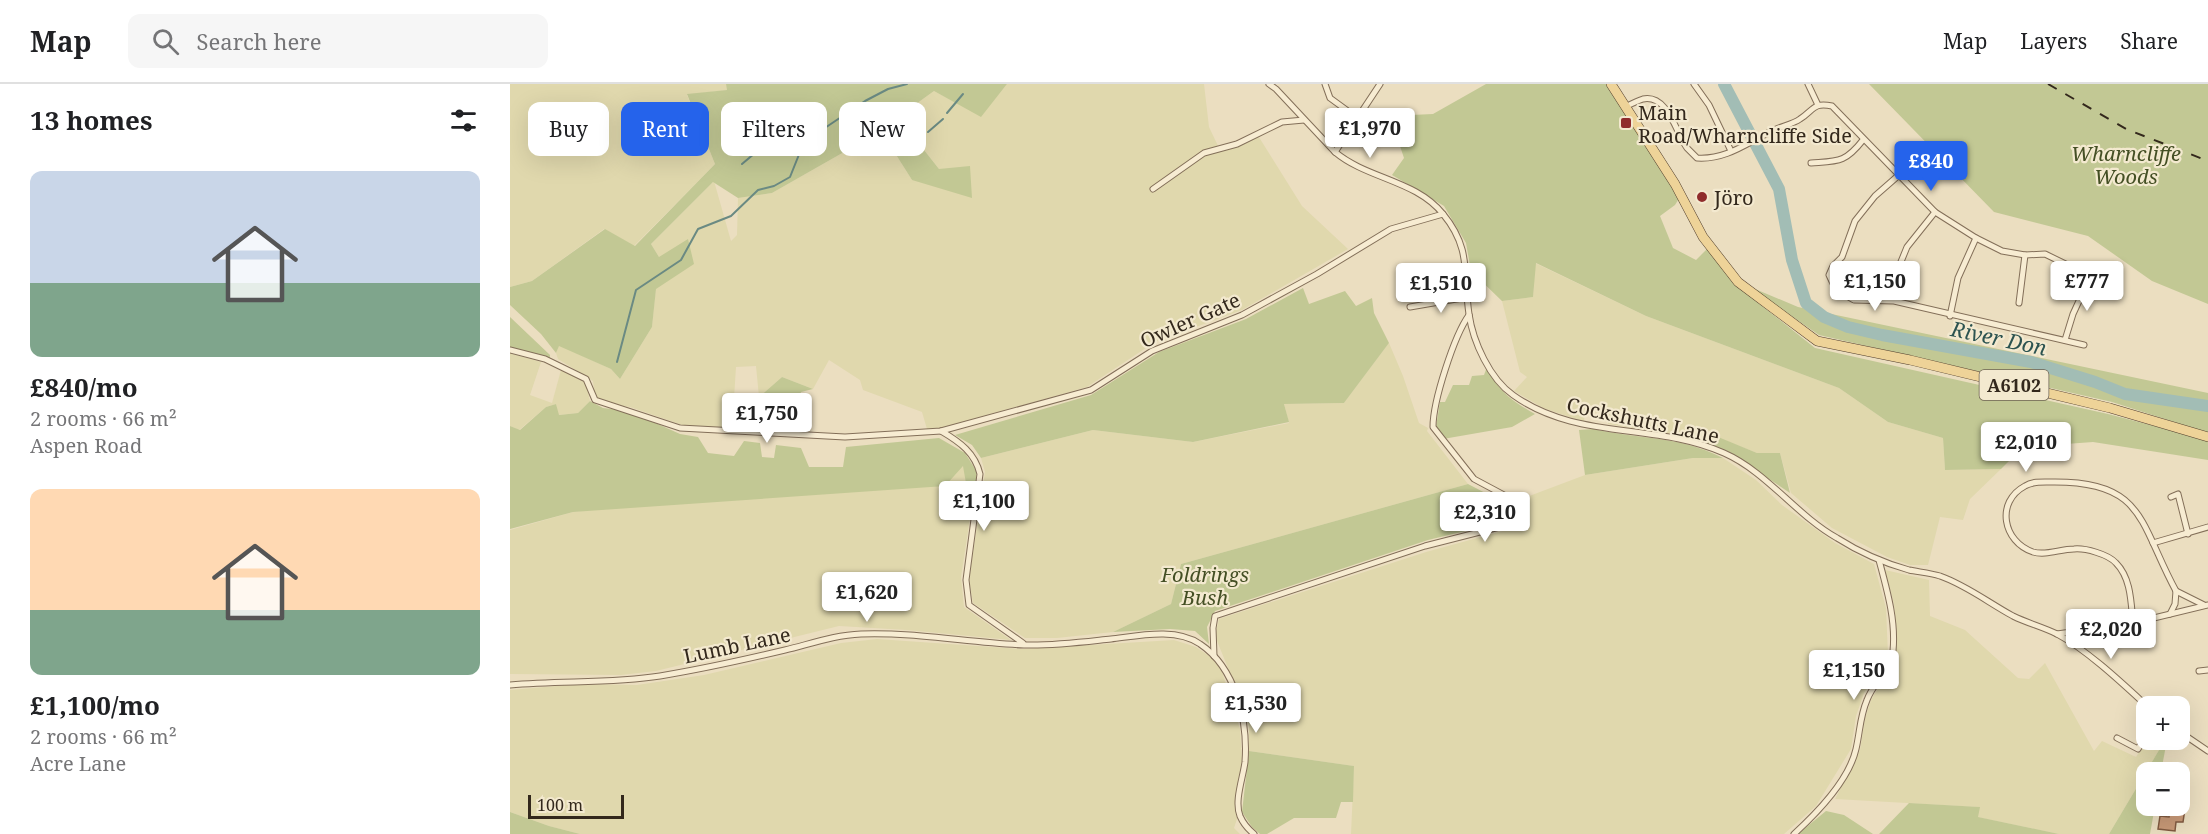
<!DOCTYPE html>
<meta charset="utf-8">
<style>
:root{--surface:#fff;--page:#f6f6f6;--text:#202124;--muted:#757577;--line:#e0e0e0;--accent:#2563eb}
body{margin:0;font-family:"Noto Serif",serif;background:var(--page);color:var(--text);height:100vh;display:flex;flex-direction:column;font-size:22px;white-space:nowrap}
*{box-sizing:border-box;margin:0}
p{font-size:20px;color:var(--muted)}
.icon{flex:none;width:33px;height:33px;fill:none;stroke:currentColor;stroke-width:2;stroke-linecap:round;stroke-linejoin:round}
.map{position:relative;flex:1;overflow:hidden}
.details{display:flex;flex-direction:column;background:var(--surface);width:510px}
.details>*{flex:none}
.top-card{position:absolute;left:18px;top:18px;width:570px;height:54px;display:flex;gap:12px}
.tools{position:absolute;left:1626px;top:612px;display:grid;gap:12px}
.tools a{display:grid;place-items:center;width:54px;height:54px;border-radius:12px;background:var(--surface);box-shadow:0 6px 24px #0002;font-size:30px}
.scale{position:absolute;left:18px;bottom:15px;width:96px;box-sizing:border-box;padding-left:6px;border:3px solid #33281c;border-top:0;font-size:16px;line-height:21px;white-space:nowrap;color:#33281c;-webkit-text-stroke:4px #f3e9cf;paint-order:stroke}
.price{position:absolute;translate:-50% -51px;padding:0 14px;border-radius:6px;background:#fff;color:#222;font-size:20px;line-height:39px;filter:drop-shadow(0 2px 3px #0008)}
.price::after{content:'';position:absolute;left:50%;top:36px;width:18px;height:14px;margin-left:-9px;background:inherit;clip-path:polygon(0 0,100% 0,50% 100%)}
.price.current{background:var(--accent);color:#fff}
ul{padding:0;list-style:none}
li{display:grid;align-content:center;gap:12px;height:318px;padding:0 30px}
li span{display:grid;place-items:center;height:186px;border-radius:12px;color:#555}
li>.icon{margin-inline-start:auto}
span .icon{width:108px;height:108px;fill:#fffc;stroke-width:1}
li b{font-size:26px}
h2{display:flex;justify-content:space-between;align-items:center;height:72px;padding:0 30px;font-size:26px}
.pill{padding:0 21px;border-radius:12px;background:var(--surface);box-shadow:0 6px 24px #0002;font-size:21px;line-height:54px}
.pill.current{background:var(--accent);color:#fff}
header{display:flex;align-items:center;gap:36px;box-sizing:border-box;height:84px;padding:0 30px;background:var(--surface);border-bottom:2px solid var(--line)}
header strong{font-size:28px}
nav{display:flex;gap:33px;margin-inline-start:auto;font-size:21px}
.search{width:420px;height:54px;background:var(--page);display:flex;align-items:center;gap:15px;box-sizing:border-box;padding:0 21px;border-radius:12px;color:var(--muted);font-size:22px}
main{display:flex;flex:1;min-height:0}
.map>svg:first-child{display:block}
.farmland{fill:#e0d8ad}
.green{fill:#c2c894}
.lines{fill:none;stroke-linecap:round;stroke-linejoin:round}
.stream{stroke:#6a8a83;stroke-width:2}
.river{stroke:#a2bdb5;stroke-width:12}
.building{fill:#c89977;stroke:#815a40;stroke-width:1.5}
.street-casing{stroke:#836f59;stroke-width:7}
.primary-casing{stroke:#513e2d;stroke-width:10}
.street{stroke:#f7ecd2;stroke-width:5}
.primary{stroke:#eed398;stroke-width:9}
.rail{stroke:#33281c;stroke-width:2;stroke-dasharray:10 10;stroke-linecap:butt}
.poi-dot{fill:#8f2c2c;stroke:#f3e9cf;stroke-width:2}
.labels{text-anchor:middle;dominant-baseline:central;stroke-width:4.5;stroke-linejoin:round;paint-order:stroke}
.shield{fill:#f3e9cf;stroke:#6d6252;stroke-width:1.5}
.shield-label{font-size:18px;font-weight:bold;fill:#33281c}
.poi-label{font-size:20px;fill:#33281c;stroke:#f3e9cf;text-anchor:start}
.park-label{font-size:20px;font-style:italic;fill:#444f24;stroke:#f3e9cf}
.street-label{font-size:20px;fill:#33281c;stroke:#f3e9cf}
.water-label{font-size:21px;font-style:italic;fill:#2c5350;stroke:#f3e9cf}
</style>
<header>
<strong>Map</strong>
<div class="search"><svg class="icon" aria-label="search" viewBox="0 0 24 24"><circle cx="10" cy="10" r="6"/><path d="M15 15l6 6"/></svg>Search here</div>
<nav><a>Map</a><a>Layers</a><a>Share</a></nav>
</header>
<main>
<section class="details">
<h2>13 homes<svg class="icon" aria-label="filters" viewBox="0 0 24 24"><path d="M4 7h16M4 17h16"/><circle cx="9" cy="7" r="2"/><circle cx="15" cy="17" r="2"/></svg></h2>
<ul>
<li><span style="background:linear-gradient(#c9d6e8 60%,#7fa58c 0)"><svg class="icon" aria-label="home" viewBox="0 0 24 24"><path d="M3 11l9-7 9 7M6 9v11h12V9"/></svg></span><div><b>£840/mo</b><p>2 rooms · 66 m²</p><p>Aspen Road</p></div></li>
<li><span style="background:linear-gradient(#ffd9b3 65%,#7fa58c 0)"><svg class="icon" aria-label="home" viewBox="0 0 24 24"><path d="M3 11l9-7 9 7M6 9v11h12V9"/></svg></span><div><b>£1,100/mo</b><p>2 rooms · 66 m²</p><p>Acre Lane</p></div></li>
</ul>
</section>
<div class="map">
<svg width="1698" height="750" viewBox="0 0 1698 750">
<rect width="100%" height="100%" fill="#ebdec0"/>
<!-- farmland -->
<g class="farmland">
<polygon points="0,0 216,0 218,6 177,11 205,80 124,162 94,145 22,197 0,203"/>
<polygon points="497,0 694,0 699,43 709,64 747,50 792,122 838,165 732,226 645,258 577,303 427,345 417,345 412,328 353,306 350,296 319,276 303,305 272,293 249,313 246,282 226,283 222,346 175,342 120,323 94,319 85,314 83,297 48,275 46,269 49,261 101,285 110,295 142,243 149,173 141,160 204,97 221,157 227,151 228,114 262,109 371,47 402,96 429,85 388,33 424,7 471,32"/>
<polygon points="1025,179 1136,232 1329,304 1378,338 1433,354 1435,386 1491,385 1460,415 1453,436 1430,433 1418,481 1400,481 1377,473 1322,444 1281,409 1270,369 1247,369 1196,349 1168,351 1098,340 1098,330 1075,327 1074,338 1033,324 1004,307 1017,293 1010,288 992,217 1023,213"/>
<polygon points="879,259 893,292 909,339 918,344 917,347 958,400 671,480 661,520 603,548 547,554 515,554 463,519 459,496 475,388 471,374 583,346 683,358 779,339 774,320 834,319"/>
<polygon points="0,269 31,278 20,311 42,319 51,286 75,295 80,317 68,329 48,331 46,320 36,323 9,346 0,342"/>
<polygon points="1183,374 1213,374 1246,396 1272,421 1325,459 1364,480 1376,524 1378,570 1354,609 1346,632 1341,665 1306,722 1274,750 841,750 844,682 739,667 739,643 731,616 705,552 709,535 916,468 1011,442 1017,431 1009,416 1075,391"/>
<polygon points="454,382 461,428 451,493 454,523 501,556 397,546 329,542 146,587 111,591 0,590 0,446 63,428"/>
<polygon points="1375,486 1419,496 1420,532 1455,546 1508,594 1519,595 1535,579 1584,667 1592,657 1626,673 1637,656 1655,656 1599,750 1549,750 1467,733 1469,723 1325,715 1350,666 1355,634 1361,616 1386,573 1384,520"/>
<polygon points="367,555 513,565 664,556 686,563 702,574 711,584 730,645 732,677 727,709 727,735 724,744 730,750 70,750 39,742 0,728 0,606 69,600 127,601 194,591 331,559"/>
</g>
<!-- green -->
<g class="green">
<polygon points="216,0 497,0 471,33 424,7 388,33 429,85 460,82 462,114 402,96 371,47 262,109 228,114 203,98 141,160 149,173 178,155 184,180 146,205 142,243 110,295 101,285 49,262 46,269 31,250 0,221 0,203 22,197 95,145 125,162 205,80 177,10 217,6"/>
<polygon points="976,0 1096,0 1170,113 1165,121 1150,132 1163,164 1186,176 1198,164 1227,202 1305,264 1598,330 1698,356 1698,376 1583,358 1529,362 1486,346 1478,371 1499,377 1491,385 1435,386 1433,354 1378,338 1329,304 1136,232 1026,179 1023,213 992,217 961,187 956,159 934,122 882,91 894,74 880,32 923,30"/>
<polygon points="1359,0 1698,0 1698,220 1642,197 1578,152 1484,128"/>
<polygon points="1238,202 1288,223 1698,309 1698,349 1602,318 1309,251"/>
<polygon points="793,204 799,220 835,207 846,222 862,214 864,229 879,259 834,319 774,320 779,338 683,358 583,346 471,374 462,361 445,351 581,311 649,268 736,235"/>
<polygon points="0,233 40,271 40,274 0,264"/>
<path d="M 977,283 C 990,309 1001,316 1025,330 L 1002,343 L 933,355 L 926,343 L 930,318 L 935,318 L 943,301 L 959,301 L 962,292 L 974,291 Z"/>
<path d="M 272,293 L 303,305 L 291,308 C 286,319 286,327 291,338 L 249,313 Z"/>
<polygon points="80,317 93,324 119,327 170,350 188,353 198,369 224,372 234,357 250,359 252,373 264,374 266,361 291,364 299,383 333,383 336,363 429,354 455,369 467,388 461,428 453,382 435,402 63,428 0,445 0,342 10,346 36,323 46,320 49,331 68,329"/>
<path d="M 1084,345 C 1132,356 1167,351 1213,374 L 1183,374 L 1075,391 L 1069,346 Z"/>
<polygon points="1196,348 1247,369 1270,369 1280,409 1217,367 1168,351"/>
<polygon points="958,400 1006,425 1005,435 918,456 705,527 697,543 699,560 685,547 660,545 603,548 661,520 671,480"/>
<polygon points="1655,656 1657,656 1651,688 1636,688 1636,722 1645,722 1640,750 1599,750"/>
<polygon points="739,667 844,682 843,718 831,718 826,734 784,734 757,750 750,750 742,743 732,728"/>
<polygon points="1399,719 1470,723 1468,733 1549,750 1369,750"/>
<polygon points="1316,727 1334,731 1363,750 1288,750"/>
<polygon points="0,728 39,742 70,750 0,750"/>
</g>
<g class="lines">
<!-- stream -->
<g class="stream">
<polyline points="437,29 453,10"/>
<polyline points="221,37 258,57"/>
<polyline points="418,48 433,35"/>
<polyline points="232,80 258,58 275,64 294,58 355,17 378,5 397,0"/>
<polyline points="107,278 126,206 171,176 188,145 221,132 248,106 264,102 280,93 294,58"/>
</g>
<!-- river -->
<polyline class="river" points="1214,0 1269,105 1282,176 1296,219 1314,233 1338,243 1372,251 1521,278 1585,298 1615,310 1698,322"/>
</g>
<!-- building -->
<polygon class="building" points="1670,697 1679,698 1673,738 1666,738 1665,747 1648,745 1650,732 1659,733 1661,722 1670,722"/>
<g class="lines">
<defs>
<g id="street">
<polyline points="759,0 766,5 825,68"/>
<polyline points="815,0 820,14 846,33"/>
<path d="M 870,0 L 825,68 C 857,95 906,96 933,130 C 962,165 953,191 959,230 C 963,258 980,295 1003,311 C 1067,357 1145,338 1214,369 C 1257,388 1286,431 1327,454 C 1349,468 1374,479 1399,486 C 1409,488 1420,489 1430,492 C 1456,501 1479,519 1503,532 C 1517,539 1533,543 1547,550 C 1577,566 1612,599 1637,622"/>
<polyline points="1184,0 1199,21 1221,67"/>
<polyline points="1298,0 1308,21"/>
<path d="M 1115,23 C 1121,20 1127,17 1133,15 C 1158,10 1166,49 1177,64 C 1180,67 1184,71 1187,74 C 1217,76 1238,58 1264,46 C 1272,42 1283,40 1290,35 C 1304,26 1303,18 1322,22 L 1425,128 L 1466,154 L 1492,167 L 1515,171 L 1535,170 L 1607,205"/>
<path d="M 1301,79 C 1328,77 1335,79 1353,56"/>
<polyline points="1389,91 1365,112 1345,137 1332,173 1323,182 1319,191 1326,206 1344,216 1384,217 1574,261"/>
<polyline points="643,105 694,69 727,60 772,38 794,36"/>
<polyline points="1386,190 1397,163 1425,128"/>
<polyline points="1509,219 1515,171"/>
<polyline points="900,223 958,213"/>
<polyline points="1440,232 1448,194 1466,154"/>
<polyline points="1555,256 1563,230 1580,193"/>
<polyline points="0,266 35,275 76,295 85,316 170,344 335,353 431,347 581,306 642,267 732,231 807,190 881,145 933,130"/>
<path d="M 431,347 C 450,358 465,369 470,390 L 456,496 L 459,521 L 513,559"/>
<polyline points="1661,413 1668,410 1678,450"/>
<polyline points="1643,459 1698,443"/>
<polyline points="1666,507 1694,521"/>
<path d="M 1623,539 C 1621,518 1621,494 1606,479 C 1598,470 1575,464 1564,465 C 1550,465 1536,472 1523,468 C 1493,458 1485,418 1515,402 C 1523,397 1533,398 1542,398 C 1635,397 1629,439 1666,507 L 1665,520 L 1660,530"/>
<polyline points="1547,550 1619,540 1698,521"/>
<path d="M 704,572 L 703,544 L 705,532 L 915,462 L 1009,438 L 1013,430 L 1009,419 L 964,395 L 923,343 C 923,317 944,252 959,231"/>
<polyline points="1689,587 1698,586"/>
<path d="M 0,601 C 50,596 100,600 150,592 C 192,585 233,576 275,566 C 300,560 325,551 351,550 C 406,548 460,559 514,561 C 543,562 573,558 601,555 C 627,552 666,543 690,560 C 726,584 738,637 735,678 C 733,694 724,717 730,732 C 733,739 738,745 744,750"/>
<polyline points="1670,648 1698,667"/>
<polyline points="1607,654 1628,665 1636,651"/>
<path d="M 1284,750 C 1307,729 1339,696 1346,665 C 1350,648 1350,632 1357,616 C 1363,599 1381,585 1383,567 C 1386,536 1377,506 1369,476"/>
</g>
<polyline id="primary" points="1101,0 1165,100 1193,153 1228,198 1307,257 1400,276 1600,324 1698,353"/>
</defs>
<!-- street casing -->
<use href="#street" class="street-casing"/>
<!-- primary casing -->
<use href="#primary" class="primary-casing"/>
<!-- street -->
<use href="#street" class="street"/>
<!-- primary -->
<use href="#primary" class="primary"/>
<!-- rail -->
<polyline class="rail" points="1538,0 1616,45 1698,77"/>
</g>
<!-- markers -->
<g class="poi-dot">
<rect x="1110" y="33" width="12" height="12" rx="3"/>
<circle cx="1192" cy="113" r="6"/>
</g>
<g class="labels">
<!-- shield labels -->
<rect class="shield" x="1469.5" y="286" width="69" height="30" rx="4.5"/>
<g class="shield-label">
<text x="1504" y="301">A6102</text>
</g>
<!-- poi labels -->
<g class="poi-label">
<text x="1128" y="28">Main<tspan x="1128" dy="23">Road/Wharncliffe Side</tspan></text>
<text x="1204" y="113">Jöro</text>
</g>
<!-- park labels -->
<g class="park-label">
<text x="1616" y="69">Wharncliffe<tspan x="1616" dy="23">Woods</tspan></text>
<text x="695" y="490">Foldrings<tspan x="695" dy="23">Bush</tspan></text>
</g>
<!-- street labels -->
<g class="street-label">
<text transform="translate(680 236) rotate(-24)">Owler Gate</text>
<text transform="translate(1133 336) rotate(12)">Cockshutts Lane</text>
<text transform="translate(227 561) rotate(-12)">Lumb Lane</text>
</g>
<!-- water labels -->
<g class="water-label">
<text transform="translate(1489 254) rotate(12)">River Don</text>
</g>
</g>
</svg>
<div class="tools">
<a>+</a>
<a>−</a>
</div>
<div class="scale">100 m</div>
<b class="price" style="left:860px;top:75px">£1,970</b>
<b class="price current" style="left:1421px;top:108px">£840</b>
<b class="price" style="left:1365px;top:228px">£1,150</b>
<b class="price" style="left:1577px;top:228px">£777</b>
<b class="price" style="left:931px;top:230px">£1,510</b>
<b class="price" style="left:257px;top:360px">£1,750</b>
<b class="price" style="left:1516px;top:389px">£2,010</b>
<b class="price" style="left:474px;top:448px">£1,100</b>
<b class="price" style="left:975px;top:459px">£2,310</b>
<b class="price" style="left:357px;top:539px">£1,620</b>
<b class="price" style="left:1601px;top:576px">£2,020</b>
<b class="price" style="left:1344px;top:617px">£1,150</b>
<b class="price" style="left:746px;top:650px">£1,530</b>
<div class="top-card">
<a class="pill">Buy</a>
<a class="pill current">Rent</a>
<a class="pill">Filters</a>
<a class="pill">New</a>
</div>
</div>
</main>
